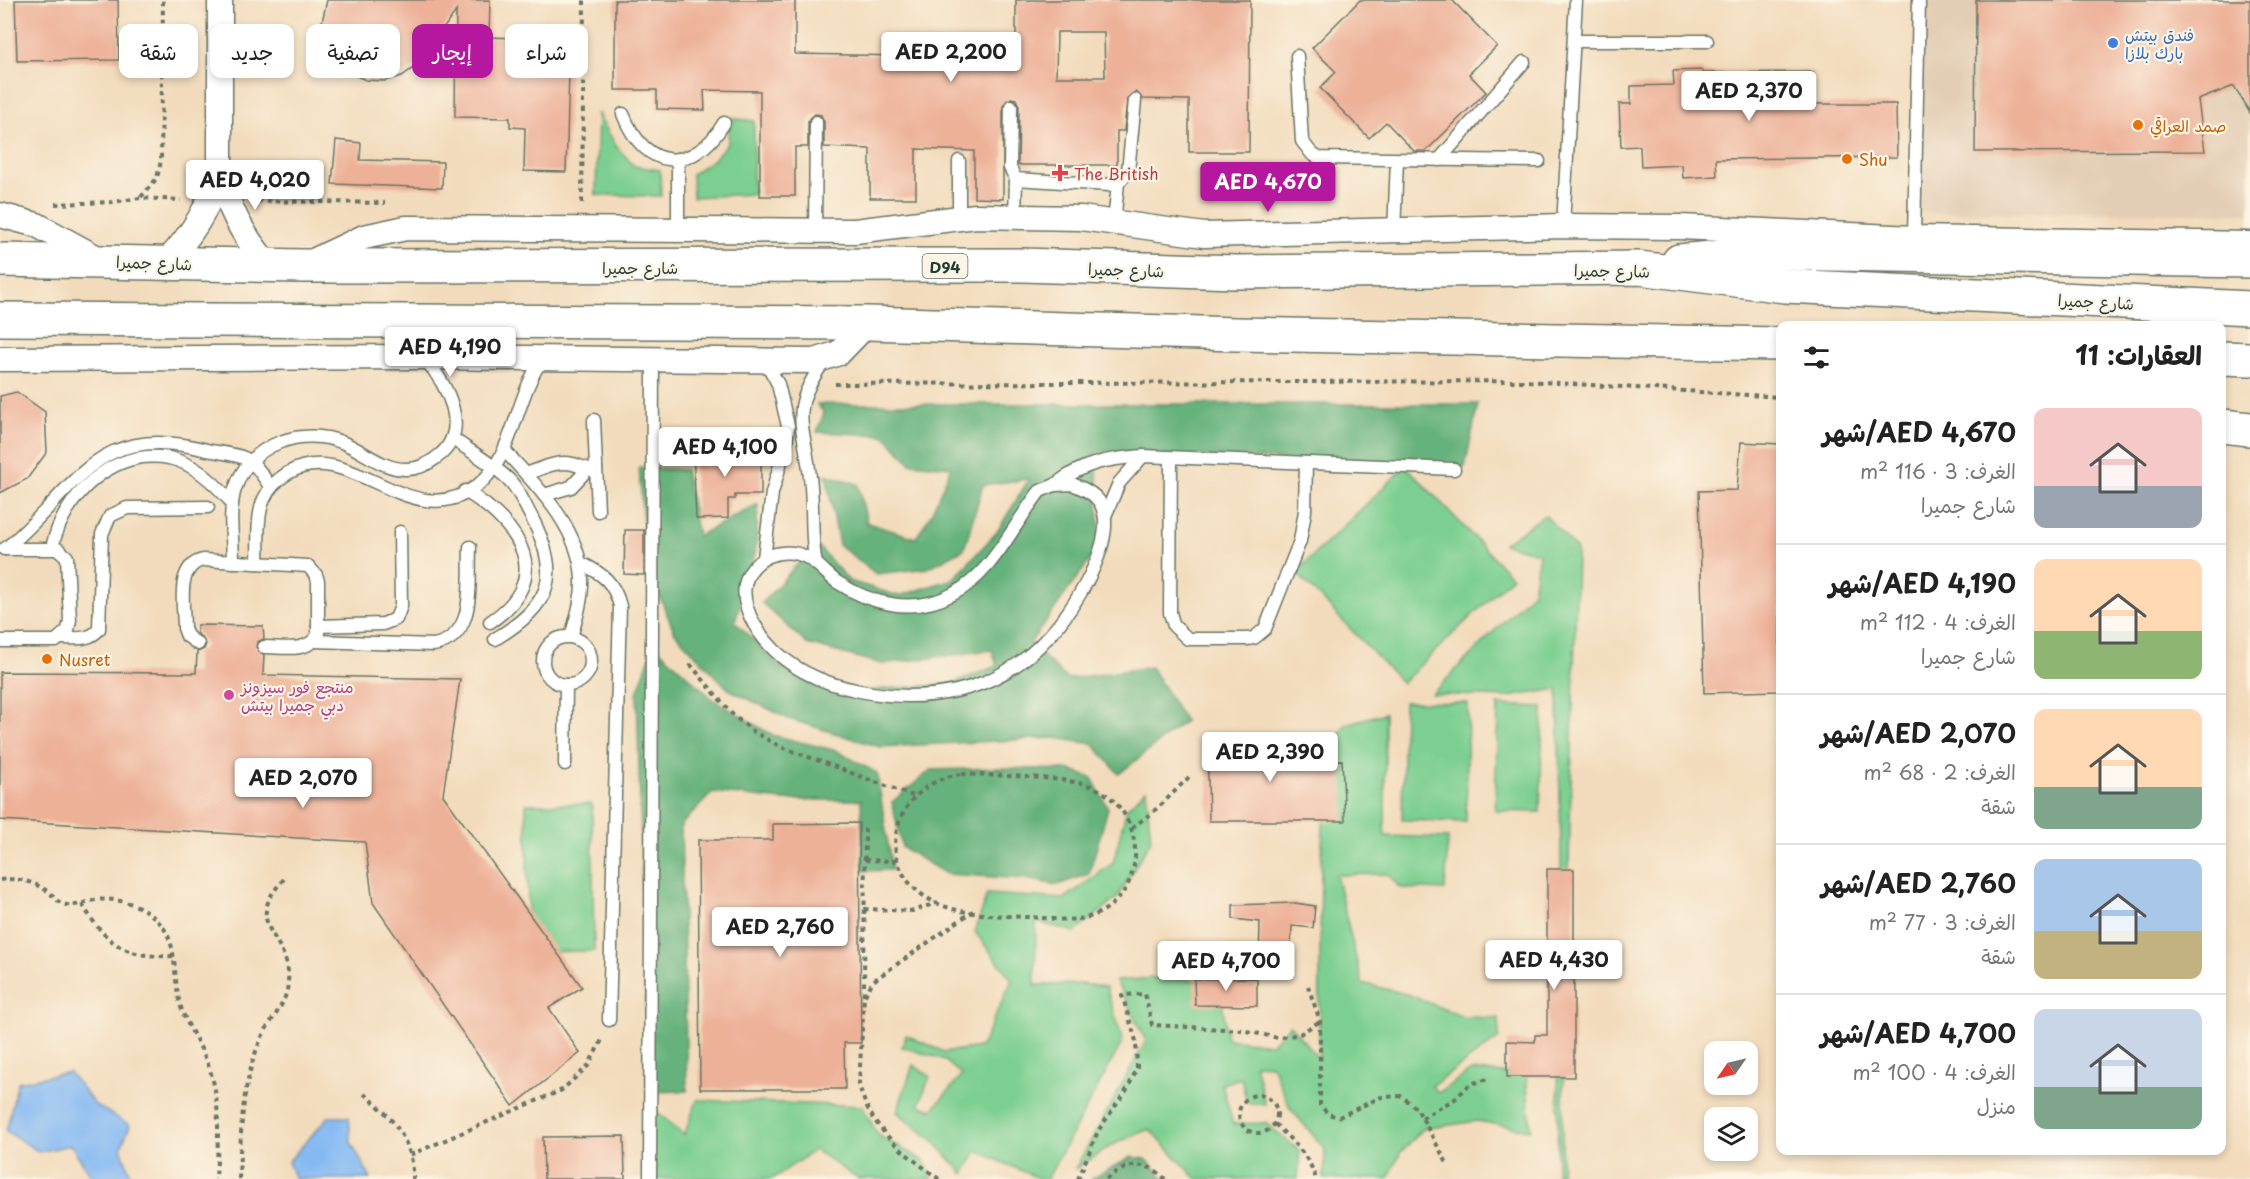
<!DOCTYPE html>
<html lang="ar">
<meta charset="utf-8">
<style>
:root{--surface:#fff;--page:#f6f6f6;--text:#222;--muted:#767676;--line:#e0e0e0;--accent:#b5179e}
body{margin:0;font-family:"Playpen Sans","Playpen Sans Arabic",sans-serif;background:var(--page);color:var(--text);direction:rtl;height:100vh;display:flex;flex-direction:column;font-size:22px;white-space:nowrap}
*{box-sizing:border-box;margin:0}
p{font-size:20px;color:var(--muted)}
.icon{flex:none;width:33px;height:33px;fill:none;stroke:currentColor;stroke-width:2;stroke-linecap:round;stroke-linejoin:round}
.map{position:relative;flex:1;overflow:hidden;direction:ltr}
.side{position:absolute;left:1776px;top:321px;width:450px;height:834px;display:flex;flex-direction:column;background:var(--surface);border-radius:12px;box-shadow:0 3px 9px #0003;direction:rtl}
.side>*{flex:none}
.banner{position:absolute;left:18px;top:24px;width:570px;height:54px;direction:rtl;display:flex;gap:12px}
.needle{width:39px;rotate:236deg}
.tools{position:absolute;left:1704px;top:1041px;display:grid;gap:12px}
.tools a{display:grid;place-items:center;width:54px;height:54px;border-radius:12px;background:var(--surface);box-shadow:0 3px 9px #0003;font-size:30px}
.price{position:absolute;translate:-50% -51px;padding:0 14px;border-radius:6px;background:#fff;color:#222;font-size:20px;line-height:39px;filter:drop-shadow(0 2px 3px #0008)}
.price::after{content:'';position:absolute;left:50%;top:36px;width:18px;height:14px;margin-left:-9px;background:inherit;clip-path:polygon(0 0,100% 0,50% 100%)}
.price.selected{background:var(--accent);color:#fff}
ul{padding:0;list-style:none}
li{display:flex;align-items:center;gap:18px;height:150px;padding:0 24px}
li+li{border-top:2px solid var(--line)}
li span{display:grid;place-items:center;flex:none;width:168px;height:120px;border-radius:12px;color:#555}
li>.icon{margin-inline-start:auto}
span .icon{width:72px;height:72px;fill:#fffc;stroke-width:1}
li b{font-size:26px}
h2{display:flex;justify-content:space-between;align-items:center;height:72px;padding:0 24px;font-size:26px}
.pill{padding:0 21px;border-radius:12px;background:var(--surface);box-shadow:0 3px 9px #0003;font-size:21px;line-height:54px}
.pill.selected{background:var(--accent);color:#fff}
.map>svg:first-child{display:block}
.built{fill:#e3cdb4}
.green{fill:#7dcf91;stroke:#4e8662;stroke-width:1.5}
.forest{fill:#66b27b;stroke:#427858;stroke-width:1.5}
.water{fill:#85b9f2;stroke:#527b93;stroke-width:1.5}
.building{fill:#edb198;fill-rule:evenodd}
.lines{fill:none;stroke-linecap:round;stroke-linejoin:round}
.service-casing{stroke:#697464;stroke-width:15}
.minor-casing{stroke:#697464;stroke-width:27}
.primary-casing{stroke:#697464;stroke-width:36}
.path{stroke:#697464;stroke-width:4;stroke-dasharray:4.5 4.5;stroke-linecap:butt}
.service{stroke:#fff;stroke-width:12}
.minor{stroke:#fff;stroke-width:24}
.primary{stroke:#fff;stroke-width:33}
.shop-dot{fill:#3f7fe0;stroke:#fcf5e5;stroke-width:2}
.food-dot{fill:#e8710a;stroke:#fcf5e5;stroke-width:2}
.health-dot{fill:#e0444e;stroke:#fcf5e5;stroke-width:2}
.hotel-dot{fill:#d1479c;stroke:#fcf5e5;stroke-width:2}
.labels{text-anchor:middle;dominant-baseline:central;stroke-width:4.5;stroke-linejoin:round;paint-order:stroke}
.shield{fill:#fcf5e5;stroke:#617469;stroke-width:1.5}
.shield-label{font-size:15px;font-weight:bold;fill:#1f3d34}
.shop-label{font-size:16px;fill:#366cbe;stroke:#fcf5e5;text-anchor:start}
.food-label{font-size:16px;fill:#c56008;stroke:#fcf5e5;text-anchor:start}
.health-label{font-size:16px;fill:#be3a42;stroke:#fcf5e5;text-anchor:start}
.street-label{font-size:16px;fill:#1f3d34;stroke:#fcf5e5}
.hotel-label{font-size:16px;fill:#b23c85;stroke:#fcf5e5;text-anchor:start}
</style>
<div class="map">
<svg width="2250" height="1179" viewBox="0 0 2250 1179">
<rect width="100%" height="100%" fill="#fcf5e5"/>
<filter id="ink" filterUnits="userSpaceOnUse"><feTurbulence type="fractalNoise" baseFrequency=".0167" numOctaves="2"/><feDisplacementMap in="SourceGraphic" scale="12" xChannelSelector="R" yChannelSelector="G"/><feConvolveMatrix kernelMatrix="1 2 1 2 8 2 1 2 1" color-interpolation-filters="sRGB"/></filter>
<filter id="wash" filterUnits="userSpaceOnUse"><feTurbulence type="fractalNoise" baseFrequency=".008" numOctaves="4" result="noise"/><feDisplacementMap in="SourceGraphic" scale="24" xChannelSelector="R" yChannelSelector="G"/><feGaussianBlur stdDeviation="1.35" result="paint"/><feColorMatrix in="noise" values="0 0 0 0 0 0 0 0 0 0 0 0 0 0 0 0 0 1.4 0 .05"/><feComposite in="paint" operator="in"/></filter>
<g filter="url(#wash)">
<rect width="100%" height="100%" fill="#f2dbbc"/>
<!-- built -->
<polygon class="built" points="1920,0 2250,0 2250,213 1918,213"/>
<!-- green -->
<g class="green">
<polygon points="598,114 616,146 634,166 660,170 661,196 596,195"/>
<polygon points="729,118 754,121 753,194 693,197 692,174 714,159 728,143"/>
<polygon points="1406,466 1512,577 1402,683 1296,572"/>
<polygon points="1545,515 1577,550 1561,1179 1557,1179 1561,857 1558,689 1507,697 1432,694 1533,592 1539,553 1503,544"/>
<polygon points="1404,702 1468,703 1466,822 1402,820"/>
<polygon points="1498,705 1543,707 1540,812 1495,811"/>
<polygon points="1385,713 1385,836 1448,838 1445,890 1400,888 1388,874 1336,875 1362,983 1410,995 1463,1017 1499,1018 1499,1038 1432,1086 1438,1093 1471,1071 1526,1074 1531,1130 1477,1121 1423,1129 1400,1153 1388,1179 1324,1179 1325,1149 1290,1108 1272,1065 1255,1064 1265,1105 1247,1103 1241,1078 1222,1084 1233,1124 1266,1123 1300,1151 1298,1179 1197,1179 1149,1129 1114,1144 1075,1169 1146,1041 1116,981 1167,977 1220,984 1227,1039 1271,1044 1290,1025 1319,1059 1321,865 1327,753 1346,724"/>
<polygon points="1146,790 1151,840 1117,898 1075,932 1036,922 1035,985 1082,984 1106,987 1123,1041 1047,1179 1040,1179 977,1151 964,1174 933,1141 897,1112 913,1065 930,1076 919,1105 932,1110 962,1075 943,1059 902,1047 906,1035 944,1052 981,1047 1012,980 975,932 987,894 1064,899 1113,863 1127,808"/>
<polygon points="526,804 592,804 594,951 529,952"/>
<polygon points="697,1100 862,1106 878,1135 924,1161 933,1179 858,1179 815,1150 772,1179 651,1179 651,1107 684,1135"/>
</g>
<!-- forest -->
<g class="forest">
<polygon points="817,404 1478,404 1465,467 1096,452 1100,546 1030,643 1067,679 1151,667 1185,721 1119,774 1093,744 1054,738 880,747 789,719 728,689 675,633 646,564 639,467 685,470 698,536 758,504 756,551 735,622 780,666 859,691 950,684 997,666 992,650 882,664 807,644 762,603 816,544 849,581 899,596 953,579 997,532 1029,479 983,485 964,549 928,568 876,574 839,545 826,474 858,484 867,523 916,538 931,514 951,467 911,463 884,435 817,432 824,413"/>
<polygon points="654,645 714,700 772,735 837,751 877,773 892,870 863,871 861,800 782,800 713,792 681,825 687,1091 648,1092 637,693"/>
<polygon points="998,768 1070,770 1092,778 1108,808 1089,874 1057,885 1026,879 946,874 902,847 892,802 931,770"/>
<polygon points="1132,1157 1146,1159 1165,1179 1091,1179"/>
</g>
<!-- water -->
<g class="water">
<polygon points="69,1072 95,1105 130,1125 121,1148 132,1179 93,1179 71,1145 39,1152 6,1131 18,1082"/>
<polygon points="328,1117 349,1117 351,1142 371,1179 295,1179 288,1162"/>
</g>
<g id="blocks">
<!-- building -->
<g class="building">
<polygon points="15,0 118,0 119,60 17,61"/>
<polygon points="327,0 490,0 489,37 570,40 566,172 524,171 525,128 510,127 510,118 455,117 456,11 417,65 402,76 385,81 366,80 349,73 334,61 325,45 321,26"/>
<path d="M 615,0 L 795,0 L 795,54 L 1016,58 L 1016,0 L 1250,0 L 1249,152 L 1189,152 L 1189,100 L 1143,99 L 1135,92 L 1127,99 L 1124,131 L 1117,131 L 1117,165 L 1018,165 L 1019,106 L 1016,99 L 1011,98 L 1003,106 L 1003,199 L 974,198 L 974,151 L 916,149 L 916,198 L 870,198 L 870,149 L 824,147 L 824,122 L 821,115 L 815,114 L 808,121 L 808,147 L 795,147 L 795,196 L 760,196 L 760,91 L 704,90 L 705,110 L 657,109 L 657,90 L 615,90 ZM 1057,32 L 1104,32 L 1105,77 L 1056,77 Z"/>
<polygon points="1360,0 1452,0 1497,46 1469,74 1486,92 1426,151 1414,151 1386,122 1369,138 1320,88 1336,72 1312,48"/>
<polygon points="1976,0 2250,0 2250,113 2234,86 2198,100 2205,151 1975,152"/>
<polygon points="1703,70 1703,73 1813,72 1812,104 1896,104 1897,157 1716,159 1717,176 1683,178 1682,165 1641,167 1640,146 1621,147 1619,104 1631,104 1631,86 1674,85 1673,71"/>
<polygon points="336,140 361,143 360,160 443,162 442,188 332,184"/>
<polygon points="17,392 45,412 47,452 27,479 0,493 0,396"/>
<polygon points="1741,442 1780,444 1780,691 1704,693 1699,491 1737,490"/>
<polygon points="761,445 761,495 735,495 735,499 728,499 728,518 696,519 693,448"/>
<polygon points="625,530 644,530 644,575 624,574"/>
<polygon points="197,625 263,626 264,639 257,642 256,647 264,655 263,675 460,679 443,795 582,987 549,1008 580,1053 513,1106 373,903 365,842 0,820 0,672 196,673 197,652 204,649 206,644 197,633"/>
<polygon points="1275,735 1275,761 1342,760 1345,821 1209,821 1207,736"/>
<polygon points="859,823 861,1043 844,1043 845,1089 700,1089 698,840 773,840 773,824"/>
<polygon points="1547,869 1574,869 1574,1077 1507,1077 1507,1041 1535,1042 1535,1035 1547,1035"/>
<polygon points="1295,903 1315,906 1313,928 1292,926 1290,964 1259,962 1260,922 1233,919 1233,905"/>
<polygon points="1257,978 1257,1006 1195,1005 1194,979"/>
<polygon points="624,1136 625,1179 544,1179 543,1137"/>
</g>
</g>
</g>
<g filter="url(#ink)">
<use href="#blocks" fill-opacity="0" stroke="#697464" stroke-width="1.5"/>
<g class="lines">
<defs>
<g id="service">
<polyline points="1574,41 1707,41"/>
<polyline points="1297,56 1302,141 1312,154 1319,158 1539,161"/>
<polyline points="1011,106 1010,168 1016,179 1109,185 1118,183 1128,172 1135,100"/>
<path d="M 623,114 C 645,171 693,175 724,123"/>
<polyline points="1439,160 1524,62"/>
<polyline points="959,216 959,161"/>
<polyline points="1015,217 1016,179"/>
<polyline points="1114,223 1118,183"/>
<polyline points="1563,226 1576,0"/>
<polyline points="678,229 678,159"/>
<polyline points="815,230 816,122"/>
<polyline points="1394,232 1397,160"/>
<polyline points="1914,238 1919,0"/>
<polyline points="594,420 598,511"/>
<path d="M 452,438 C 469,451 497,466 511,482 C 520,492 525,506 532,518 C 562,577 551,605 495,639"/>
<path d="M 505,451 C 537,486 580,528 582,579 C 583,598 576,619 571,637"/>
<polyline points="1171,458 1170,613 1174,626 1188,639 1247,639 1254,638 1265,629 1300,541 1305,511 1306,463"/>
<path d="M 526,474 C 541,469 557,460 573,464 C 583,467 586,470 596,469"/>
<path d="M 1072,484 C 1082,488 1092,492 1099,501 C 1122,535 1073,611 1049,636 C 1032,655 1009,672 985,682 C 945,698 901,699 860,691 C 824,684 789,669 766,641 C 751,623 736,595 750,572 C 762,553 789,547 808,558 C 819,564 827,575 837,582 C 872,605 914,615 953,594 C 993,573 1013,525 1040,491 L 1055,485 Z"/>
<path d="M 1055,485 C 1083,462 1109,459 1143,456 L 1454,469"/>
<path d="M 465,491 C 520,524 556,578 490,622"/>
<polyline points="544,495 571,487 587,470"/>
<polyline points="1105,516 1119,483 1143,456"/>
<path d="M 52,548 C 63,496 112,448 169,458 C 194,463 216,484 232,503"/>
<path d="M 5,549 C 78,489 94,420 207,450 C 220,453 241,454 251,462 C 259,468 265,480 271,487"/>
<polyline points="764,558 772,493 786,444 788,426 778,384 765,360"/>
<path d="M 233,562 C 233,539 228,511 235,489 C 249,443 303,426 344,443 C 365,452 384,470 407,469 C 418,469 428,464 436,458 C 474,431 446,383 424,358"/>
<path d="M 258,563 C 259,544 256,517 264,499 C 269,488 278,479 288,473 C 351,436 410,537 477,486 C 515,456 514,399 543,358"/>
<path d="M 581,563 C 603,574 614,582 620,606 L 609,1020"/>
<path d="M 816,564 C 810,535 814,506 810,477 C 804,422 788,411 825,360"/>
<polyline points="318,626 383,624 396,619 401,606 400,532"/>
<circle cx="567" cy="661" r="24"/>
<path d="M 61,638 C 75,638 90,641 99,629 L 102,534 L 110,516 L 127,508 L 208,507"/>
<polyline points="0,641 56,641 68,630 70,620 67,557 58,549 4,549"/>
<path d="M 315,641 L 433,645 C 478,638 468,581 470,547"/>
<path d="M 198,644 L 187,636 L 184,628 C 184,606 175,566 203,560 L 308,566 L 316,575 L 318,581 L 318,635 C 308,653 282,647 264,647"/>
<polyline points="565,764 566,685"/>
<polyline points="650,1179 653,359"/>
</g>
<g id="minor">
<path d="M 220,0 L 220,168 C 226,206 243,236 268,265"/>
<polyline points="0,215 37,225 101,260"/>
<path d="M 165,263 C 192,236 210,207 220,170"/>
<polyline points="309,263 364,237 406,228 855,231 976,216 1081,218 1204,235 1563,226 1680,227 1914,238 2250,244"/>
<polyline points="0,359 423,357 815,361 839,353 868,323"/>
</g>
<g id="primary">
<polyline points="0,260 303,266 1023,265 1236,272 1639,268 1785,286 2250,308"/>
<polyline points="1679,261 1766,253 2250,261"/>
<polyline points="0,319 868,323 1236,334 1780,344"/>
<polyline points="2222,358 2250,359"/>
<polyline points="2222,426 2250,429"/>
</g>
</defs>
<!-- service casing -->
<use href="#service" class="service-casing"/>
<!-- minor casing -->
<use href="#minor" class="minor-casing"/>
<!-- primary casing -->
<use href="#primary" class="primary-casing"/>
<!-- path -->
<g class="path">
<polyline points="141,197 157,178 161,161 163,0"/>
<polyline points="257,201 385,203"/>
<polyline points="582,203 584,0"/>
<polyline points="55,204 113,202 140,198 181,200"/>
<polyline points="835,384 1526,381 1780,397"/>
<polyline points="690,664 732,714 754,732 779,746 913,796"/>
<path d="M 962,774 C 994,776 1066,776 1093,787 C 1144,809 1151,884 1101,912 C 1083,922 1063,920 1043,918 C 1006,915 956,918 924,896 C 869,858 899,781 962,774 Z"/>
<polyline points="1132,828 1159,807 1190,776"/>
<polyline points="865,860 899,861"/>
<path d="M 0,880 C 18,877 37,882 51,894 C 54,897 57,901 61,903 C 72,909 85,901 96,900 C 111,898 128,901 141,908 C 183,932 170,965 180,1004 C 186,1025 199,1042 207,1062 C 222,1099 218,1140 216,1179"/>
<path d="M 82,904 C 107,945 125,958 175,956"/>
<polyline points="864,909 913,911 936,903"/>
<polyline points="1308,986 1320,1021 1320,1105 1328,1114 1339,1117 1381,1097 1401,1096 1417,1109 1447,1163"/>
<polyline points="864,995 865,828"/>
<path d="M 364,1094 C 390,1114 415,1143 413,1179"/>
<circle cx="1258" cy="1114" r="19"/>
<polyline points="1422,1118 1455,1099 1470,1084 1488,1079"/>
<path d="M 1275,1124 C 1292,1141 1309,1155 1316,1179"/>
<polyline points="410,1155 562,1090 588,1066 603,1038"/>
<path d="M 239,1179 C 241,1131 241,1084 261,1039 C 270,1019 287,1005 288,982 C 292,935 239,927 284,879"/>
<path d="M 939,1179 C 904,1153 868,1128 859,1083 L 864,997 L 873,981 L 973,911"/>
<polyline points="1078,1179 1098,1131 1128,1088 1137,1068 1136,1041 1122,995 1145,994 1152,1025 1242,1030 1278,1038 1300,1034 1320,1021"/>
<path d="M 1106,1179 C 1126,1164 1146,1158 1165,1179"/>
</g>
<!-- service -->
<use href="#service" class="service"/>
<!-- minor -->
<use href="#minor" class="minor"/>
<!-- primary -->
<use href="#primary" class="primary"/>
</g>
</g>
<!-- markers -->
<circle class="shop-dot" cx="2113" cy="43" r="6"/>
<g class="food-dot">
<circle cx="2138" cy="125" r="6"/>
<circle cx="1847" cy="159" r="6"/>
<circle cx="47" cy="659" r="6"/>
</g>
<path class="health-dot" d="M1057 164h6v6h6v6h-6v6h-6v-6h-6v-6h6z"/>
<circle class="hotel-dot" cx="229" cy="695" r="6"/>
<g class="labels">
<!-- shield labels -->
<rect class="shield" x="922.5" y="254" width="45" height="24" rx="4.5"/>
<g class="shield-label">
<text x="945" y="266">D94</text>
</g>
<!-- shop labels -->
<g class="shop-label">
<text x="2125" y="34">فندق بيتش<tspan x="2125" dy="18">بارك بلازا</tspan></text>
</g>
<!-- food labels -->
<g class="food-label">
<text x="2150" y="125">صمد العراقي</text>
<text x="1859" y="159">Shu</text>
<text x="59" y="659">Nusret</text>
</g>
<!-- health labels -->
<g class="health-label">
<text x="1074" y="173">The British</text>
</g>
<!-- street labels -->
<g class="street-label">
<text transform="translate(154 262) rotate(2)">شارع جميرا</text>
<text x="640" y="267">شارع جميرا</text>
<text transform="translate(1126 269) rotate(2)">شارع جميرا</text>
<text transform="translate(1612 270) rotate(1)">شارع جميرا</text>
<text transform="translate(2096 301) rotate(3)">شارع جميرا</text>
</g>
<!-- hotel labels -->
<g class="hotel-label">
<text x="241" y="686">منتجع فور سيزونز<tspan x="241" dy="18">دبي جميرا بيتش</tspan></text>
</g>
</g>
</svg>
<div class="tools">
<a><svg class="needle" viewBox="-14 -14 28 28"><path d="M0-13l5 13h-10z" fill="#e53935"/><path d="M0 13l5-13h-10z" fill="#767676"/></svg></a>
<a><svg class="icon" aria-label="layers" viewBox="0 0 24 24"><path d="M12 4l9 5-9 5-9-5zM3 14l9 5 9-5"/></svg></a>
</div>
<b class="price" style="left:951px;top:83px">AED 2,200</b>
<b class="price" style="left:1749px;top:122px">AED 2,370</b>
<b class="price" style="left:255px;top:211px">AED 4,020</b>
<b class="price selected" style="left:1268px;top:213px">AED 4,670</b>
<b class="price" style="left:450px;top:378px">AED 4,190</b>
<b class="price" style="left:725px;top:478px">AED 4,100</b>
<b class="price" style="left:1270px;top:783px">AED 2,390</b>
<b class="price" style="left:303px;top:809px">AED 2,070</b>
<b class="price" style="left:780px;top:958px">AED 2,760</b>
<b class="price" style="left:1554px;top:991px">AED 4,430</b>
<b class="price" style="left:1226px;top:992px">AED 4,700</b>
<div class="banner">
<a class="pill">شراء</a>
<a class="pill selected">إيجار</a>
<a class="pill">تصفية</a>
<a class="pill">جديد</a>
<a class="pill">شقة</a>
</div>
<section class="side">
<h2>العقارات: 11<svg class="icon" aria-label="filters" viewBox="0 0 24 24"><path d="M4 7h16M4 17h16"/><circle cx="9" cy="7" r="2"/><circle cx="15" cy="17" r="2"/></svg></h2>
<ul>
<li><span style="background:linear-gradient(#f6c9c9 65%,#9aa5b1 0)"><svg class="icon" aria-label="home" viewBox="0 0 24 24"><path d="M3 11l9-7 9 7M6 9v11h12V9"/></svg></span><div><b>AED 4,670/شهر</b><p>الغرف: 3 · 116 m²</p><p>شارع جميرا</p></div></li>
<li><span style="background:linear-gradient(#ffd9b3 60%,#8fb573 0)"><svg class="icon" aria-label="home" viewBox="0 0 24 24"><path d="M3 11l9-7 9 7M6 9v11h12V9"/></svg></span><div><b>AED 4,190/شهر</b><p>الغرف: 4 · 112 m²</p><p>شارع جميرا</p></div></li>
<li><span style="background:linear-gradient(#ffd9b3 65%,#7fa58c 0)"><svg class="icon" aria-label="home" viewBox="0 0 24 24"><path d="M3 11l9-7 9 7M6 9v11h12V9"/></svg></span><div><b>AED 2,070/شهر</b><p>الغرف: 2 · 68 m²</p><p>شقة</p></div></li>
<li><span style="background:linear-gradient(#a9c7e8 60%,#c2b280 0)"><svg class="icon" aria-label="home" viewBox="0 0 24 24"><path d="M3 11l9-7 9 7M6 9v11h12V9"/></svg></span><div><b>AED 2,760/شهر</b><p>الغرف: 3 · 77 m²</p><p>شقة</p></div></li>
<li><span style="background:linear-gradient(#c9d6e8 65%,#7fa58c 0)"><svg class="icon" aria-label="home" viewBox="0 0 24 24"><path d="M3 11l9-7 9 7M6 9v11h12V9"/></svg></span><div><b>AED 4,700/شهر</b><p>الغرف: 4 · 100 m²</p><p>منزل</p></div></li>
</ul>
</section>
</div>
